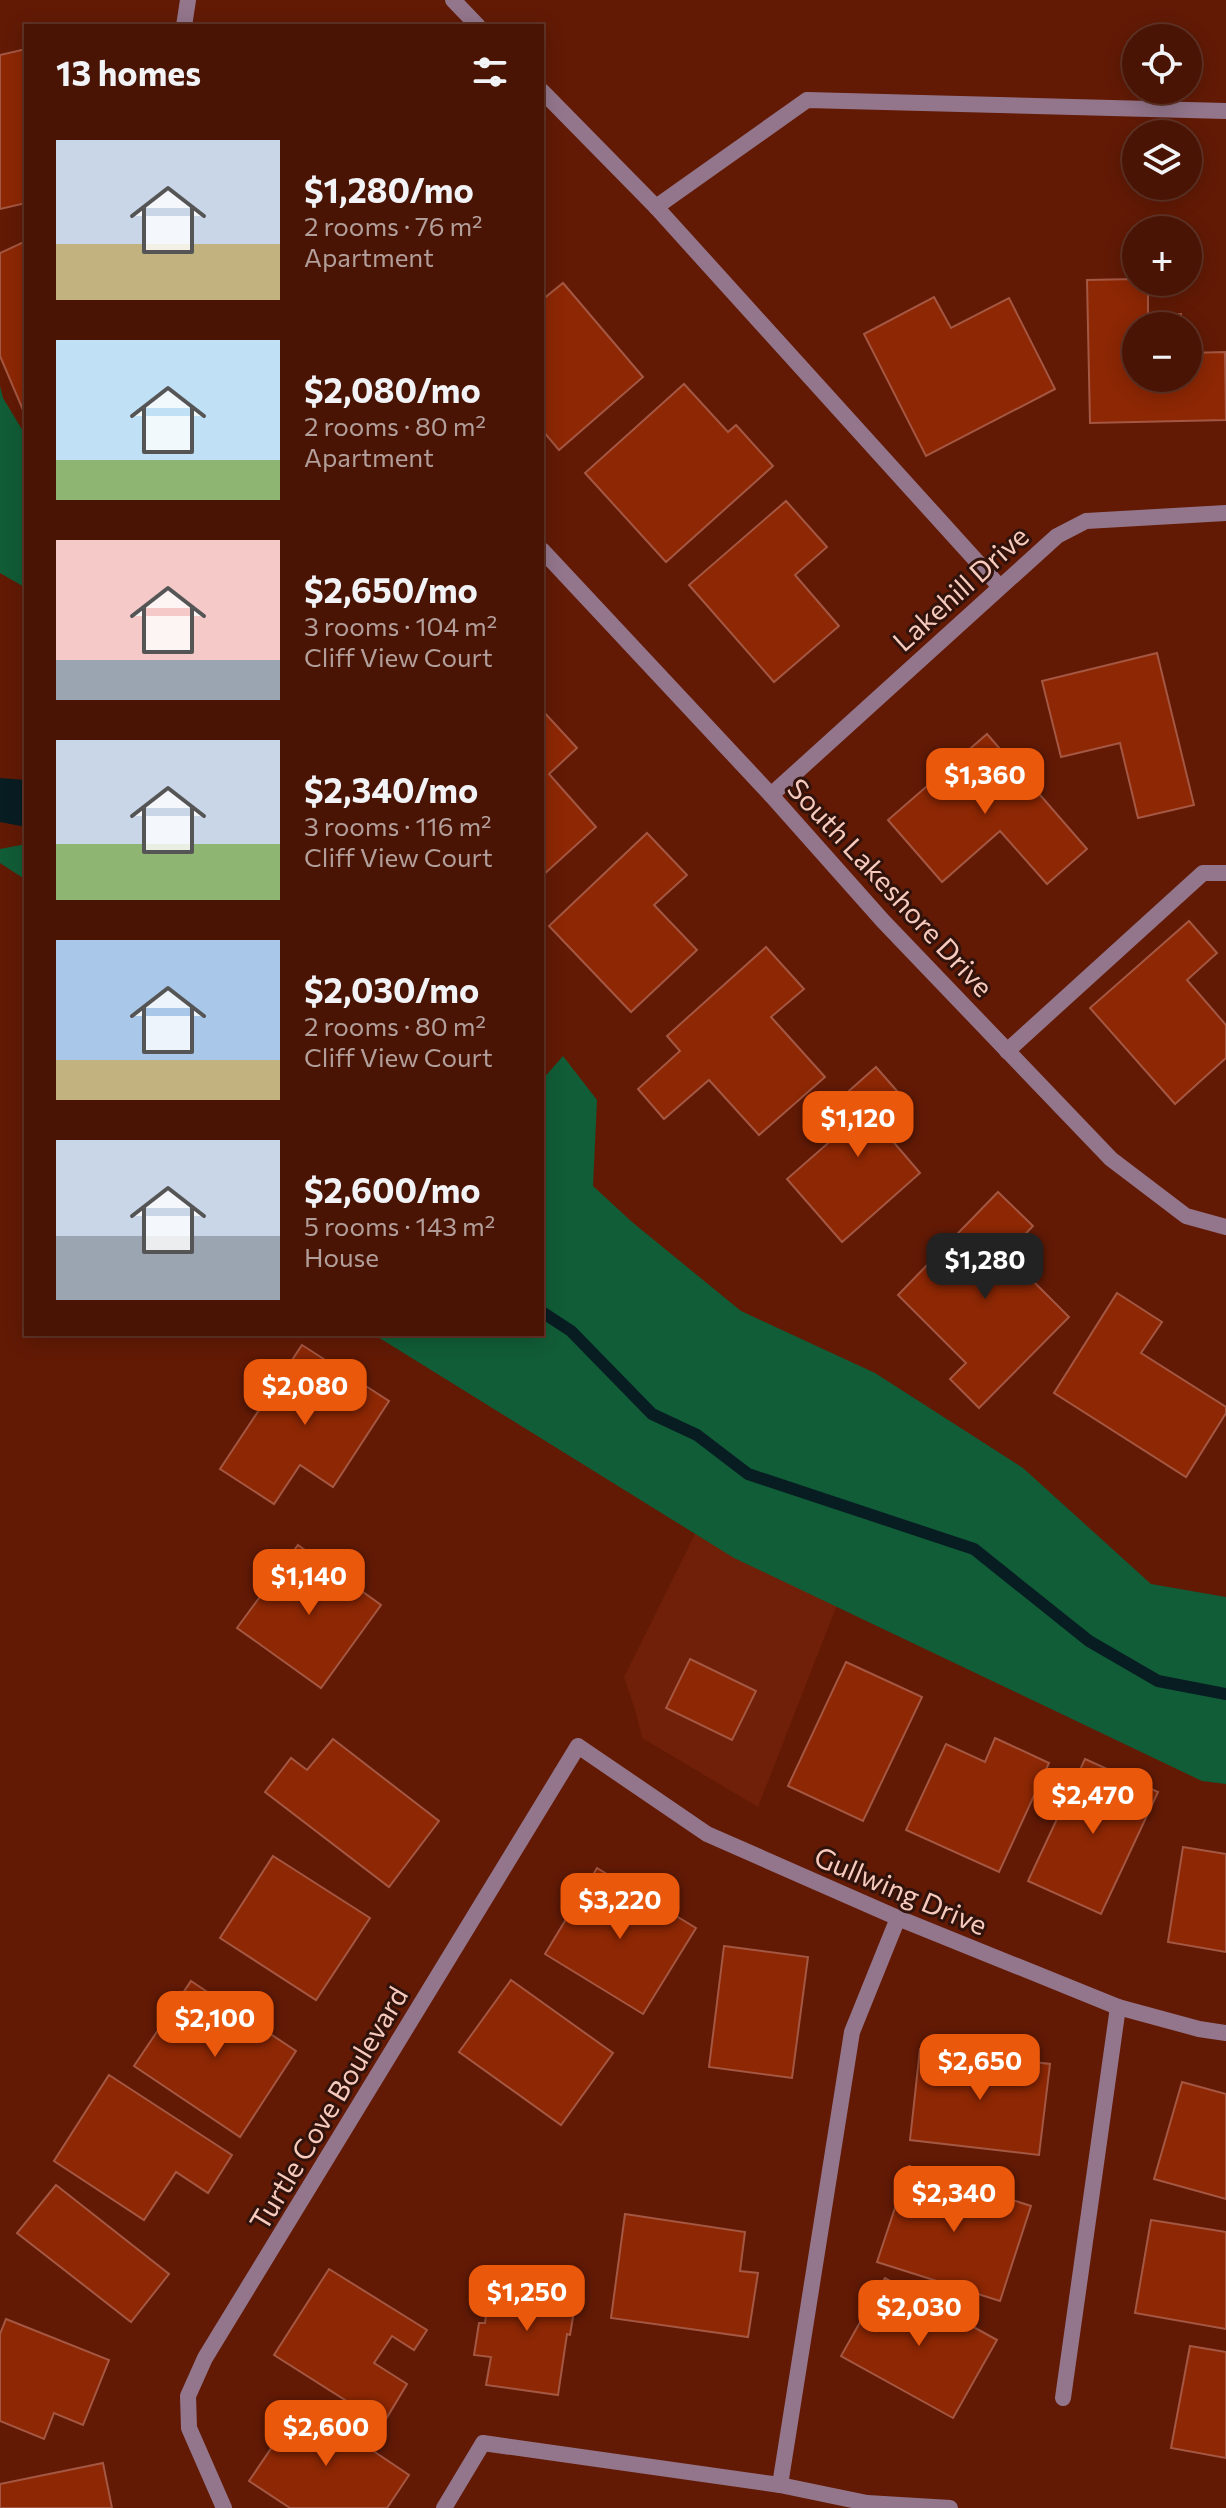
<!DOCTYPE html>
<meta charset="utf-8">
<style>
:root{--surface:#4a1404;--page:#542113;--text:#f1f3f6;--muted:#b29e9a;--line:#613326;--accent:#ea580c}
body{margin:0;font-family:Commissioner,sans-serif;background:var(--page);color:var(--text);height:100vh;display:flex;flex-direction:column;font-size:30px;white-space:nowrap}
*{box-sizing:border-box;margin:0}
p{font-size:26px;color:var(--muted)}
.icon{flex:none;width:44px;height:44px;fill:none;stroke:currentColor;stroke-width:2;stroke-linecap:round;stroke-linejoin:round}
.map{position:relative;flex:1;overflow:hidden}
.side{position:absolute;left:24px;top:24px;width:520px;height:1312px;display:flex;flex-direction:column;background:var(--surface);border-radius:0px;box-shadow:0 4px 20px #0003,0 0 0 2px var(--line)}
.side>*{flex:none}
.fabs{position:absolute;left:1122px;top:24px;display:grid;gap:16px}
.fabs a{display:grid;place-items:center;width:80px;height:80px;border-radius:50%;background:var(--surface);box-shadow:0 4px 20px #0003,0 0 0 2px var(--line);font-size:40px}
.price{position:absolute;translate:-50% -68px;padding:0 18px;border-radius:16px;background:var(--accent);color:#fff;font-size:26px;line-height:52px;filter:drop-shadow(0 2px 4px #0008)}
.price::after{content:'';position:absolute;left:50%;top:48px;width:24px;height:18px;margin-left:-12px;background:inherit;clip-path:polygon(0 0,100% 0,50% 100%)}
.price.on{background:#222;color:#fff}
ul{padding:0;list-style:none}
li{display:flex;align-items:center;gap:24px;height:200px;padding:0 32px}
li span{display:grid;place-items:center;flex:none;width:224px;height:160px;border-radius:0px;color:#555}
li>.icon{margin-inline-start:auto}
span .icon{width:96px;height:96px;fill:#fffc;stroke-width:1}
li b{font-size:34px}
h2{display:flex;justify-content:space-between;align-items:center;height:96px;padding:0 32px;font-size:34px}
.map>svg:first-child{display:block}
.built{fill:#702008}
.green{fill:#115d37}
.water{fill:#081d22}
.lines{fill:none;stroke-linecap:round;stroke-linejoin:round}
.stream{stroke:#081d22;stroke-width:12}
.building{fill:#8d2704;stroke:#a45742;stroke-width:2}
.lane{stroke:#94768c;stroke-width:16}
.street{stroke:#94768c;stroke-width:16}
.labels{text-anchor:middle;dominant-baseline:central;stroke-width:6;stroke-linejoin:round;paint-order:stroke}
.street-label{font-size:28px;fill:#f7cabe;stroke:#32130b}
</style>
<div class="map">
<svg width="1226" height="2508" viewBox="0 0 1226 2508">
<rect width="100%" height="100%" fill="#621a05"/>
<!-- built -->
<polygon class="built" points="706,1512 844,1587 758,1807 642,1738 636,1713 624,1677"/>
<!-- green -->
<g class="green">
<polygon points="0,386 3,398 26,436 26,588 0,573"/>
<polygon points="26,844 26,880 0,863 0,849"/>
<polygon points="563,1056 597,1100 593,1186 632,1222 741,1311 875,1373 1023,1468 1151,1584 1226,1597 1226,1784 1202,1781 734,1558 373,1334 542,1334 542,1080"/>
</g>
<!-- water -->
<polygon class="water" points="0,778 26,780 26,827 0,822"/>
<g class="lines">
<!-- stream -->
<polyline class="stream" points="542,1312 571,1331 652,1414 697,1435 748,1474 974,1549 1089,1641 1158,1681 1226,1694"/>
</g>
<!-- building -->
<g class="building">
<polygon points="26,49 26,203 0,209 0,55"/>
<polygon points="26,241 26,417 0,356 0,253"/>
<polygon points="1136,279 1136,282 1148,282 1148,316 1181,314 1182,326 1136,326 1136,378 1188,378 1188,353 1225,352 1226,420 1090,423 1087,280"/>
<polygon points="563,283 643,377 559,450 542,430 542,300"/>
<polygon points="934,297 951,328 1009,298 1055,389 926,456 864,334"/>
<polygon points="684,384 728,432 736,425 773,466 666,562 585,473"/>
<polygon points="786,501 827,547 795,575 839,626 774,682 689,585"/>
<polygon points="1157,653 1194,805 1138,818 1120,743 1061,757 1042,681"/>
<polygon points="542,710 577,748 549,774 596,827 542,876"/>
<polygon points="987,734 1087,849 1047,884 1000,831 942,882 888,820"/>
<polygon points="647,833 687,875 654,905 697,950 631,1012 549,926"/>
<polygon points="1189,921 1217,953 1187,980 1226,1025 1226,1058 1175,1104 1090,1008"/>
<polygon points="766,947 804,989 771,1017 825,1077 759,1135 709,1080 664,1119 638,1089 680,1051 667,1036"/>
<polygon points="876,1067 911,1107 884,1131 920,1173 842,1242 787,1179 850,1124 833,1105"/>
<polygon points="998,1192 1033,1226 1006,1254 1069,1317 979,1408 950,1379 966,1363 898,1295"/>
<polygon points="1117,1293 1162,1322 1141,1353 1226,1407 1226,1413 1186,1477 1054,1393"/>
<polygon points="302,1345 389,1401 333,1487 300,1465 274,1504 220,1469"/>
<polygon points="298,1545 381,1605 321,1688 237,1628"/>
<polygon points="690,1659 756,1691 732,1740 666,1708"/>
<polygon points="846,1662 922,1697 863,1821 788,1786"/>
<polygon points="995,1738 1049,1763 999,1872 906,1830 946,1744 985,1762"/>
<polygon points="333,1739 439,1821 389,1887 265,1792 291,1758 307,1770"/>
<polygon points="1085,1759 1158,1792 1101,1914 1028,1881"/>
<polygon points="1183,1847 1226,1854 1226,1952 1168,1942"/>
<polygon points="273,1856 370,1918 316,2000 220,1938"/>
<polygon points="597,1868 696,1928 643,2014 545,1954"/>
<polygon points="724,1946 808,1957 792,2078 709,2067"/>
<polygon points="511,1980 613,2053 561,2125 459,2052"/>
<polygon points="191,1981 296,2051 240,2137 134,2066"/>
<polygon points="920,2049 1050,2064 1039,2155 910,2140"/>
<polygon points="109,2075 232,2155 208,2193 176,2172 144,2220 54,2161"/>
<polygon points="1182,2082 1226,2094 1226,2199 1154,2179"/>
<polygon points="909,2166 1031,2206 1000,2301 877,2262"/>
<polygon points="56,2185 169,2274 131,2322 17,2233"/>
<polygon points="625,2214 745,2232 740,2271 758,2273 748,2337 611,2318"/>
<polygon points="1151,2220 1226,2232 1226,2329 1135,2313"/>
<polygon points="329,2269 427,2330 414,2350 392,2336 374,2363 407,2384 383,2424 274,2355"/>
<polygon points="537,2275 575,2281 573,2298 576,2299 570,2335 567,2334 558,2395 486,2385 491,2357 474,2355 479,2323 485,2323 491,2278 536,2285"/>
<polygon points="885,2278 997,2340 953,2418 841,2356"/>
<polygon points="6,2319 109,2360 83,2425 54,2413 44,2439 0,2421 0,2334"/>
<polygon points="1190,2346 1226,2352 1226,2458 1171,2448"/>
<polygon points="302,2403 409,2475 387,2508 290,2508 249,2481"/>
<polygon points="103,2463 112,2508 0,2508 0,2484"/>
</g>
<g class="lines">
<!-- lane -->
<g class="lane">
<polyline points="453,0 478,26"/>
<polyline points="542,91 656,207 1000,587"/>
<polyline points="656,207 807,100 1226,111"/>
<polyline points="1007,1051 1203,873 1226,873"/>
<polyline points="780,2485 852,2032 898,1918"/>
<polyline points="444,2508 483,2443 780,2485 867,2503 950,2508"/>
</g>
<!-- street -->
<g class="street">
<polyline points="184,26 188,0"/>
<polyline points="542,550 771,795 883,921 1111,1159 1186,1216 1226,1227"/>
<polyline points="771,795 1057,536 1086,521 1226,513"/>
<polyline points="1063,2398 1118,2007"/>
<polyline points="224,2508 189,2428 188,2396 205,2358 578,1746 707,1834 898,1918 1118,2007 1199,2029 1226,2033"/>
</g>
</g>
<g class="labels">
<!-- street labels -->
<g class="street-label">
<text transform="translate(960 588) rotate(-42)">Lakehill Drive</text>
<text transform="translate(891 887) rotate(47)">South Lakeshore Drive</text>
<text transform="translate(901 1890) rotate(23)">Gullwing Drive</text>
<text transform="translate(328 2108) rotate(-59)">Turtle Cove Boulevard</text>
</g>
</g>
</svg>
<div class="fabs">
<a><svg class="icon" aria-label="locate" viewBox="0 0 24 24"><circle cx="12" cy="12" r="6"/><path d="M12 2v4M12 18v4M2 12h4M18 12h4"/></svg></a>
<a><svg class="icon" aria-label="layers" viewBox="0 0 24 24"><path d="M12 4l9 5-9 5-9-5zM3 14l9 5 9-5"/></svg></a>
<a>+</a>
<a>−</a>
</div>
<b class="price" style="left:985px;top:816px">$1,360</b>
<b class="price" style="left:858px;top:1159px">$1,120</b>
<b class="price on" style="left:985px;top:1301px">$1,280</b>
<b class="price" style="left:305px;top:1427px">$2,080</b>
<b class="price" style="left:309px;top:1617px">$1,140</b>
<b class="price" style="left:1093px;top:1836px">$2,470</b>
<b class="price" style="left:620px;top:1941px">$3,220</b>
<b class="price" style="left:215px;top:2059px">$2,100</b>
<b class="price" style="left:980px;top:2102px">$2,650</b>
<b class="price" style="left:954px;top:2234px">$2,340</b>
<b class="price" style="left:527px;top:2333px">$1,250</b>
<b class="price" style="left:919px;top:2348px">$2,030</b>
<b class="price" style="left:326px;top:2468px">$2,600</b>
<section class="side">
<h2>13 homes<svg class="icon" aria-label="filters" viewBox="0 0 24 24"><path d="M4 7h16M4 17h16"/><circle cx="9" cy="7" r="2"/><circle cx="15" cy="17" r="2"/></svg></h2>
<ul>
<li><span style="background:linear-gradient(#c9d6e8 65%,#c2b280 0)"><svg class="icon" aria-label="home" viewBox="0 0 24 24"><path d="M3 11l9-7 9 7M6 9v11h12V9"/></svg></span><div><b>$1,280/mo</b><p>2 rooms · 76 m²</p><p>Apartment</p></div></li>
<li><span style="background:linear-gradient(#bfe0f5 75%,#8fb573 0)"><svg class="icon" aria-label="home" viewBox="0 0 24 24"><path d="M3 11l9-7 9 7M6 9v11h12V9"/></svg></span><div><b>$2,080/mo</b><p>2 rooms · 80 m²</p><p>Apartment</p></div></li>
<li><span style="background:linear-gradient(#f6c9c9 75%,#9aa5b1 0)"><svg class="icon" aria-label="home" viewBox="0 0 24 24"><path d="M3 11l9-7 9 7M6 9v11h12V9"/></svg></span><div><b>$2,650/mo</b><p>3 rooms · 104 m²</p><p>Cliff View Court</p></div></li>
<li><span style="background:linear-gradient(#c9d6e8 65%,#8fb573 0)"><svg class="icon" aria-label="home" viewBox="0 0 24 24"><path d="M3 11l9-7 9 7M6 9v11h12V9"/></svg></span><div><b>$2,340/mo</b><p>3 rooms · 116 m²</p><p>Cliff View Court</p></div></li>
<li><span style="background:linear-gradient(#a9c7e8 75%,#c2b280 0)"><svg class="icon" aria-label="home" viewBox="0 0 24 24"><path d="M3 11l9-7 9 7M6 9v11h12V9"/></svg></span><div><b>$2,030/mo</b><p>2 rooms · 80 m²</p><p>Cliff View Court</p></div></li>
<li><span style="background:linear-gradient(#c9d6e8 60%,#9aa5b1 0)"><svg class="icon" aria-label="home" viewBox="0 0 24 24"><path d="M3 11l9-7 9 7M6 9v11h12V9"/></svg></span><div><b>$2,600/mo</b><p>5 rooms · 143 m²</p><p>House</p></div></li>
</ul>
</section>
</div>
